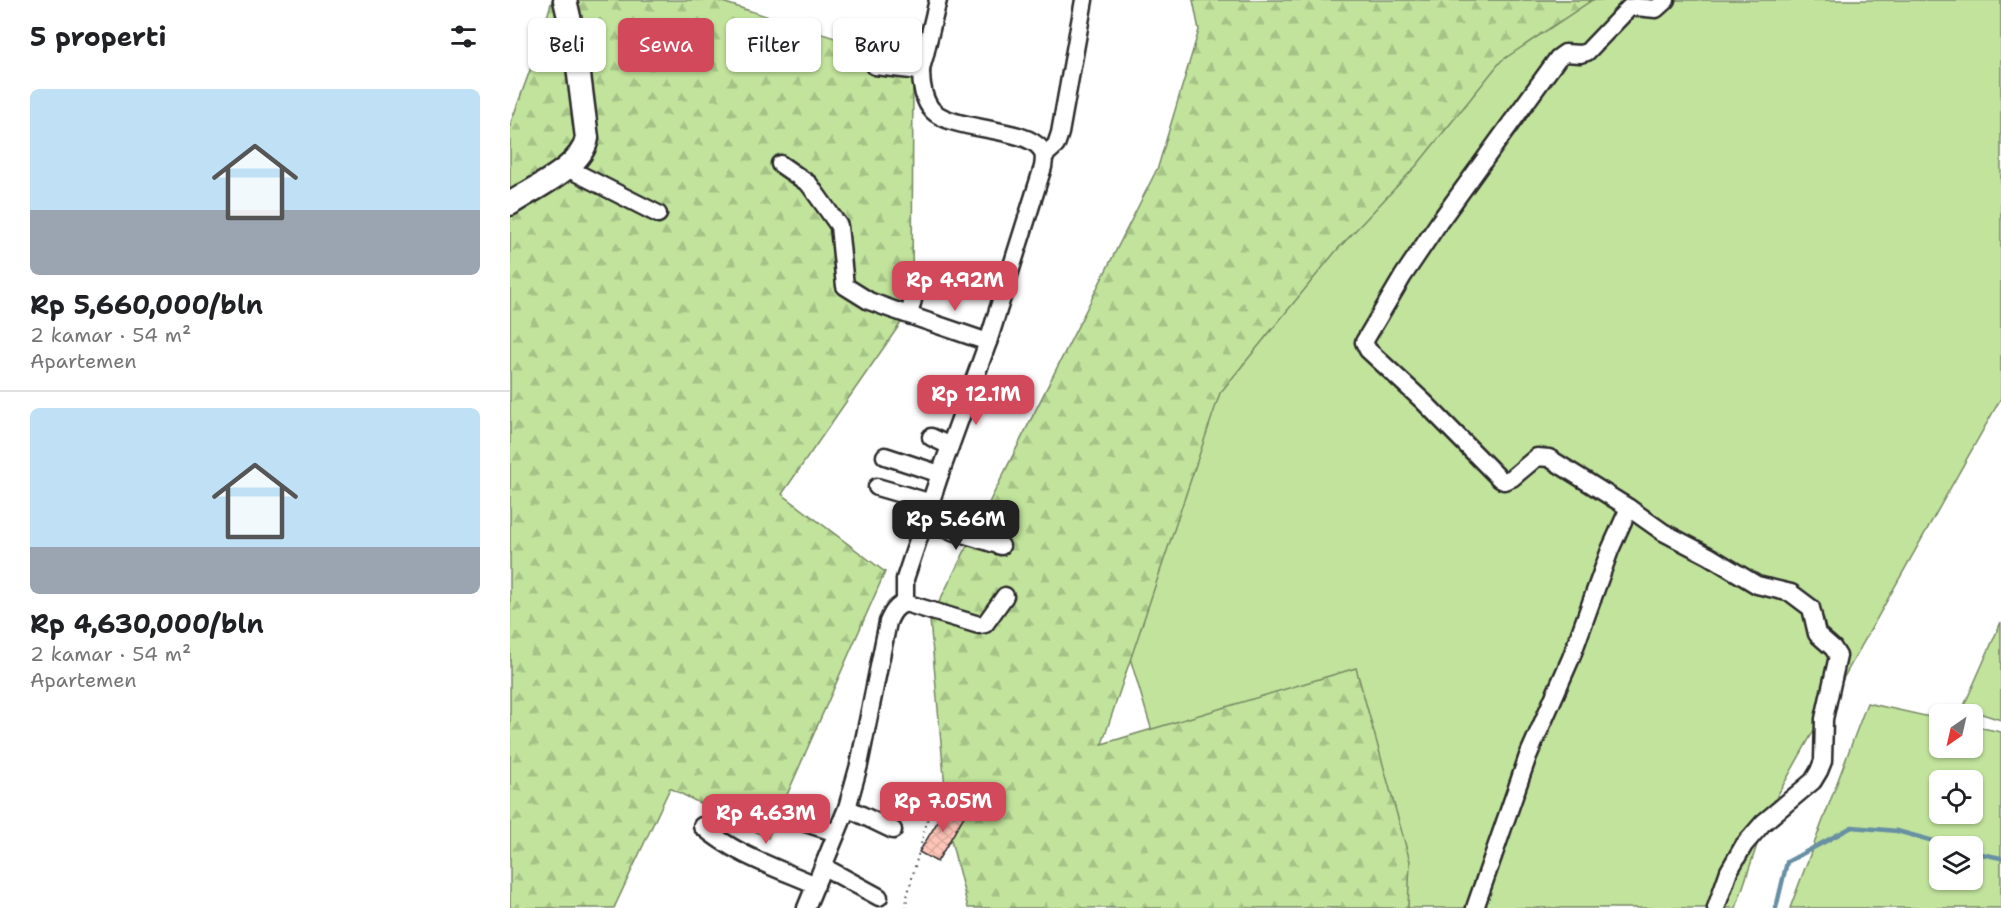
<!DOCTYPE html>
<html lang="id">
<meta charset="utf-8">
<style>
:root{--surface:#fff;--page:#f6f6f6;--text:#202124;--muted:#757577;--line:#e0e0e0;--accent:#d1495b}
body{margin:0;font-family:"Shantell Sans",sans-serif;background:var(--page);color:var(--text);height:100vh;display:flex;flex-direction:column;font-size:22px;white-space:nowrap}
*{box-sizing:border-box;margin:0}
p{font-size:20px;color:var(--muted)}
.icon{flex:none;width:33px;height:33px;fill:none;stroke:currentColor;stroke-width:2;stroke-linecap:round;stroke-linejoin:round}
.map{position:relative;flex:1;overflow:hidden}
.sheet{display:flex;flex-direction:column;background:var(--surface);width:510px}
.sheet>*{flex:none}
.top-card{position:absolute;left:18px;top:18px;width:570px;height:54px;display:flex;gap:12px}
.needle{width:39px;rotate:214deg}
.tools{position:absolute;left:1419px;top:704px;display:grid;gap:12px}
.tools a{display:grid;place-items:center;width:54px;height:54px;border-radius:9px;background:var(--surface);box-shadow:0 2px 4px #0004;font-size:30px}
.price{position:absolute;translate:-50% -51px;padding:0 14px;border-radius:12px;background:var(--accent);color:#fff;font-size:20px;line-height:39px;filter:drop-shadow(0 2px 3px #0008)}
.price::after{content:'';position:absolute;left:50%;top:36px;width:18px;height:14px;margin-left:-9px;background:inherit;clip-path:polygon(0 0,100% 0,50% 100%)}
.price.on{background:#222;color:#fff}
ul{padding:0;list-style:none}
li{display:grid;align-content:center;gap:12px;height:318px;padding:0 30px}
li+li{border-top:2px solid var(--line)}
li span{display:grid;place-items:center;height:186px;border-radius:9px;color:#555}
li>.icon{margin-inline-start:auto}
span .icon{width:108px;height:108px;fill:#fffc;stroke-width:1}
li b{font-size:26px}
h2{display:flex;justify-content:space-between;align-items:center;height:72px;padding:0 30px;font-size:26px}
.pill{padding:0 21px;border-radius:9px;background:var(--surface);box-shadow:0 2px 4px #0004;font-size:21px;line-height:54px}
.pill.on{background:var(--accent);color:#fff}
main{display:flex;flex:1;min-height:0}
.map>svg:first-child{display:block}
.green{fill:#c1e39c;stroke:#768764;stroke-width:1.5;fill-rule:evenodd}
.forest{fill:url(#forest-firs);stroke:#768764;stroke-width:1.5}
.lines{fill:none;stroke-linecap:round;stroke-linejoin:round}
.stream{stroke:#6890a3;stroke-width:4.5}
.building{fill:url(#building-cross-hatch);stroke:#2b2b2b;stroke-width:1.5}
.street-casing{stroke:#2b2b2b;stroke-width:21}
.secondary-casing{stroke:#2b2b2b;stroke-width:27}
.path{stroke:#2b2b2b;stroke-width:2;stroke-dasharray:1.5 4.5;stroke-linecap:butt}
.street{stroke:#fff;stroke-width:16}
.secondary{stroke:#fff;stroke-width:22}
</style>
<main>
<section class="sheet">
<h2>5 properti<svg class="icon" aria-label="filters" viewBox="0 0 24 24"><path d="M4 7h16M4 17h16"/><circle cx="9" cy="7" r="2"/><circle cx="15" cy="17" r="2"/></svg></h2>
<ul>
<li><span style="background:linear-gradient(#bfe0f5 65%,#9aa5b1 0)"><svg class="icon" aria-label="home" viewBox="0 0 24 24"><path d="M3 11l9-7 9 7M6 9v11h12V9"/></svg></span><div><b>Rp 5,660,000/bln</b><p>2 kamar · 54 m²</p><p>Apartemen</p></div></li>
<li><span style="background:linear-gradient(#bfe0f5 75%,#9aa5b1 0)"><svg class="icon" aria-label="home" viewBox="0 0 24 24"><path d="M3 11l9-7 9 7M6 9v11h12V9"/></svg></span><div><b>Rp 4,630,000/bln</b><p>2 kamar · 54 m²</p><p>Apartemen</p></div></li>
</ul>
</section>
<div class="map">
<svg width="1491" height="908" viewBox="0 0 1491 908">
<defs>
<pattern id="forest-firs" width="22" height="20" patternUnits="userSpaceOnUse" patternTransform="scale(1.5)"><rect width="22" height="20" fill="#c1e39c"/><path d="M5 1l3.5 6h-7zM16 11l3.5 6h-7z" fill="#a6c387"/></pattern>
<pattern id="building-cross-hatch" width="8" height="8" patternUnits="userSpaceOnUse" patternTransform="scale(1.5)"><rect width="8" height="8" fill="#ffc4b8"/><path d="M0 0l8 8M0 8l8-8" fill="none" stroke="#dba99e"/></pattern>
</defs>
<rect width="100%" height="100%" fill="#fff"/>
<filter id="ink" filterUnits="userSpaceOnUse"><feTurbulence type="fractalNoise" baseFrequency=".0167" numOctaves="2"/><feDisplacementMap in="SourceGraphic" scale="12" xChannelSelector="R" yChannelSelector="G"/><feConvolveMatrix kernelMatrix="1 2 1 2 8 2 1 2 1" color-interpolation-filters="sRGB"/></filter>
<g filter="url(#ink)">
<!-- green -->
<g class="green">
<polygon points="970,0 1491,0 1491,398 1258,812 1226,908 821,908 675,841 559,455"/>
<polygon points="1491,622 1491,720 1453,708"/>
<path d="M 1357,703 L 1429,719 L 1430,747 L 1462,747 L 1463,726 L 1491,732 L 1491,908 L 1280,908 ZM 1430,780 L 1462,780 L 1462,813 L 1430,813 ZM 1430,846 L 1462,846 L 1462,879 L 1430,879 Z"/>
</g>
<!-- forest -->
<g class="forest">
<polygon points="42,0 206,0 403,63 402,307 272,494 375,572 258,838 160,788 104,908 0,908 0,125 27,51"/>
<polygon points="683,0 1082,0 991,61 907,165 826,251 710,393 592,744 846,668 900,861 898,908 458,908 439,832 420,620 648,167 689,30"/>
</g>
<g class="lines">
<!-- stream -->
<g class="stream">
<polyline points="1462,852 1491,858"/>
<polyline points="1266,908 1277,862 1342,827 1387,831 1442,846"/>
</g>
</g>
<!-- building -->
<polygon class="building" points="439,803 456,813 427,862 409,852"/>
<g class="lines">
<defs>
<g id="street">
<polyline points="1156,0 1146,9 1126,7 1119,8 1077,52 1070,54 1055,53 1048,58 930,221 893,276 854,342 858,350 913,401 990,479 994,481 1002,478 1027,457 1039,458 1119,508 1153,532 1199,556 1247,585 1281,593 1301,608 1307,634 1323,648 1328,656 1314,719 1313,761 1309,771 1303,781 1253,823 1234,845 1219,871 1206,908"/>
<polyline points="365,66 411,71"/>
<polyline points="534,156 546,145 550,133 574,0"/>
<polyline points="270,164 299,184 329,226 335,286 359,301 381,309 478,342"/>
<polyline points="57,168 148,214"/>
<polyline points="399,315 407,284"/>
<polyline points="421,437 440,446"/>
<polyline points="375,456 430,474"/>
<polyline points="367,487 422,503"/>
<path d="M 414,522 C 440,531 465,537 491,546"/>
<polyline points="395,603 469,625 475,624 495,596"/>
<polyline points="337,808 383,830"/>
<polyline points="263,812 326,833"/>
<path d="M 192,826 C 225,855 267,868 306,885"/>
<polyline points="314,867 369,897"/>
<path d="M 296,908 L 337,808 L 349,765 L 378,622 C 382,613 385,607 395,603 L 395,579 L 430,474 L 478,342 L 533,167 C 534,161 535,154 531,149 C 515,127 443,131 423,111 C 414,102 411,85 411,72 C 411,65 415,57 416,50 C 420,33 424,17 428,0"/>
<polyline points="965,908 1018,756 1061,658 1100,550 1119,508"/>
</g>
<path id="secondary" d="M 0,204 C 23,188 72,168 77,138 L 65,43 L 55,0"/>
</defs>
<!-- street casing -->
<use href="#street" class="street-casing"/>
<!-- secondary casing -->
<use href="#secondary" class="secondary-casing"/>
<!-- path -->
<polyline class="path" points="396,908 397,897 421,806"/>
<!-- street -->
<use href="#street" class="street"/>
<!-- secondary -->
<use href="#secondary" class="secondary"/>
</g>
</g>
</svg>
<div class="tools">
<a><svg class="needle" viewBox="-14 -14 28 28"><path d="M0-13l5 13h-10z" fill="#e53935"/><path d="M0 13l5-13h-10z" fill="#757577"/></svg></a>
<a><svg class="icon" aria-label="locate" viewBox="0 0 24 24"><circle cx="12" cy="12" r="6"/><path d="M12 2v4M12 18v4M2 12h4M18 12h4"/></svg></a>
<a><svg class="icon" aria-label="layers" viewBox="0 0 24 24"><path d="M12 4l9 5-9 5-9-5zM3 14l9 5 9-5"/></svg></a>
</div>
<b class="price" style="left:445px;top:312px">Rp 4.92M</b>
<b class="price" style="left:466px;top:426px">Rp 12.1M</b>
<b class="price on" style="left:446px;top:551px">Rp 5.66M</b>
<b class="price" style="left:433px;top:833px">Rp 7.05M</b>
<b class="price" style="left:256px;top:845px">Rp 4.63M</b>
<div class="top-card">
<a class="pill">Beli</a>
<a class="pill on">Sewa</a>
<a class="pill">Filter</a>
<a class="pill">Baru</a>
</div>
</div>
</main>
